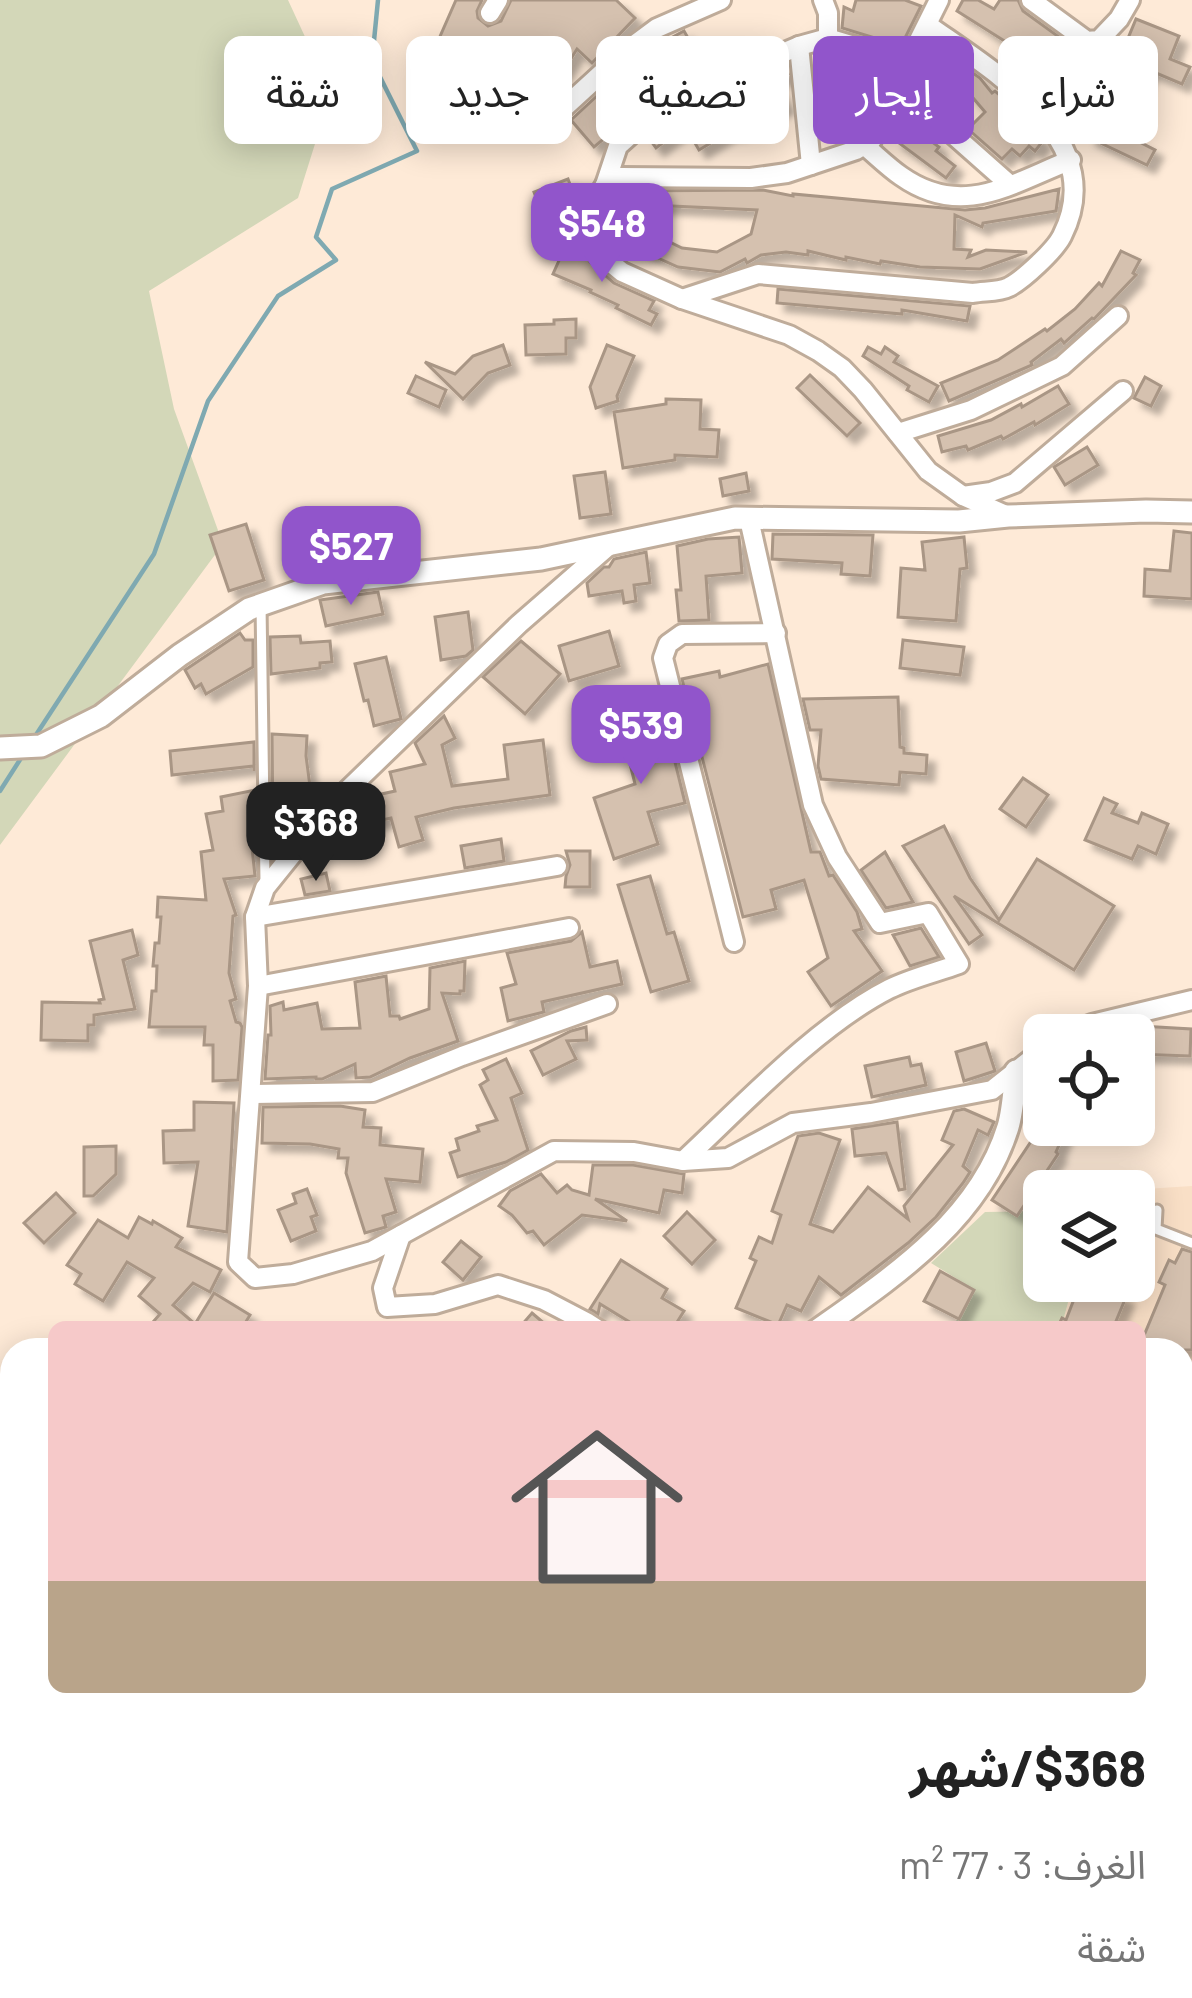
<!DOCTYPE html>
<html lang="ar">
<meta charset="utf-8">
<style>
:root{--surface:#fff;--page:#f6f6f6;--text:#222;--muted:#767676;--line:#e0e0e0;--accent:#9155cb}
body{margin:0;font-family:Barlow,"Noto Sans Arabic",sans-serif;background:var(--page);color:var(--text);direction:rtl;height:100vh;display:flex;flex-direction:column;font-size:45px;white-space:nowrap}
*{box-sizing:border-box;margin:0}
p{font-size:39px;color:var(--muted)}
.icon{flex:none;width:66px;height:66px;fill:none;stroke:currentColor;stroke-width:2;stroke-linecap:round;stroke-linejoin:round}
.map{position:relative;flex:1;overflow:hidden;direction:ltr}
.panel{position:absolute;left:0px;top:1338px;width:1194px;height:660px;display:flex;flex-direction:column;background:var(--surface);border-radius:36px 36px 0 0;box-shadow:0 6px 30px #0003;direction:rtl}
.panel>*{flex:none}
.hud{position:absolute;left:36px;top:36px;width:1122px;height:108px;direction:rtl;display:flex;gap:24px}
.fabs{position:absolute;left:1023px;top:1014px;display:grid;gap:24px}
.fabs a{display:grid;place-items:center;width:132px;height:132px;border-radius:18px;background:var(--surface);box-shadow:0 6px 30px #0003;font-size:60px}
.price{position:absolute;translate:-50% -102px;padding:0 27px;border-radius:24px;background:var(--accent);color:#fff;font-size:39px;line-height:78px;filter:drop-shadow(0 3px 6px #0008)}
.price::after{content:'';position:absolute;left:50%;top:72px;width:36px;height:27px;margin-left:-18px;background:inherit;clip-path:polygon(0 0,100% 0,50% 100%)}
.price.on{background:#222;color:#fff}
ul{padding:0;list-style:none}
li{display:grid;align-content:center;gap:24px;height:636px;padding:0 48px}
li+li{border-top:3px solid var(--line)}
li span{display:grid;place-items:center;height:372px;border-radius:18px;color:#555}
li>.icon{margin-inline-start:auto}
span .icon{width:216px;height:216px;fill:#fffc;stroke-width:1}
li b{font-size:51px}
.pill{padding:0 42px;border-radius:18px;background:var(--surface);box-shadow:0 6px 30px #0003;font-size:42px;line-height:108px}
.pill.on{background:var(--accent);color:#fff}
.map>svg:first-child{display:block}
.built{fill:#f9dfc6}
.green{fill:#d3d7b8}
.lines{fill:none;stroke-linecap:round;stroke-linejoin:round}
.stream{stroke:#7fa9b1;stroke-width:4.5}
.building{fill:#d5c1af;stroke:#a99685;stroke-width:3;filter:url(#shadow)}
.service-casing{stroke:#bfac9a;stroke-width:15}
.minor-casing{stroke:#bfac9a;stroke-width:24}
.tertiary-casing{stroke:#bfac9a;stroke-width:27}
.secondary-casing{stroke:#bfac9a;stroke-width:30}
.service{stroke:#fff;stroke-width:9}
.minor{stroke:#fff;stroke-width:18}
.tertiary{stroke:#fff;stroke-width:21}
.secondary{stroke:#fff;stroke-width:24}
</style>
<div class="map">
<svg width="1192" height="1998" viewBox="0 0 1192 1998">
<defs>
<filter id="shadow"><feDropShadow dx="8" dy="8" stdDeviation="3" flood-color="#0004"/></filter>
</defs>
<rect width="100%" height="100%" fill="#feead7"/>
<!-- built -->
<polygon class="built" points="1192,1186 1192,1538 1182,1536 1182,1350 1055,1350 1074,1281 1134,1281 1134,1191 1113,1191"/>
<!-- green -->
<g class="green">
<polygon points="0,0 288,0 331,93 298,198 149,291 174,409 223,544 0,845"/>
<polygon points="1044,1211 1044,1281 1074,1281 1055,1350 933,1350 953,1326 975,1290 931,1263 985,1212"/>
<polygon points="853,1320 887,1350 813,1350 831,1332"/>
<polygon points="1182,1569 1192,1569 1192,1998 783,1998 787,1986 1182,1986"/>
</g>
<g class="lines">
<!-- stream -->
<g class="stream">
<polyline points="32,741 154,554 208,401 278,296 336,260 316,237 332,189 417,151 372,61 378,0"/>
<polyline points="0,791 23,755"/>
</g>
</g>
<!-- building -->
<g class="building">
<polygon points="456,0 482,0 477,11 478,18 488,26 501,21 511,0 616,0 635,18 592,63 577,49 549,93 553,97 538,117 492,85 487,94 464,82 475,60 438,41"/>
<polygon points="856,0 905,0 921,6 901,46 842,28 844,7 853,11"/>
<polygon points="963,0 978,0 994,9 1000,0 1018,0 1023,11 1084,55 1067,77 1069,79 1055,93 1011,50 1014,47 957,11"/>
<polygon points="1136,19 1179,36 1170,59 1190,67 1182,84 1149,70 1122,133 1155,150 1147,165 1088,137 1099,110 1093,108 1109,70 1114,72"/>
<polygon points="684,31 707,71 661,91 650,99 648,95 623,110 628,119 594,147 571,120 627,68 658,50 656,46"/>
<polygon points="938,48 980,78 992,93 995,91 1014,107 1012,111 1043,141 1035,151 1029,146 1020,156 1012,149 1002,159 968,129 985,112 956,78 943,102 921,88 932,66 928,64"/>
<polygon points="828,52 893,72 890,90 881,103 872,100 868,113 822,100 833,68 822,64"/>
<polygon points="786,66 788,74 774,82 786,105 735,132 734,129 699,150 685,126 656,148 648,137 673,115"/>
<polygon points="907,123 939,147 936,151 955,166 946,178 895,140"/>
<polygon points="568,179 580,211 582,233 549,245 542,225 546,223 534,192"/>
<polygon points="1059,189 1056,211 983,223 982,227 955,215 954,249 971,250 968,257 986,250 1027,252 980,269 920,267 881,261 880,264 846,257 846,260 808,251 808,255 786,252 761,255 747,263 745,259 720,272 678,267 649,254 613,231 621,218 682,248 717,252 751,234 757,210 628,204 628,191 763,190 793,196 793,194 965,210 985,208"/>
<polygon points="566,245 587,254 590,262 614,283 654,301 649,310 657,314 651,325 616,308 618,305 590,292 591,290 553,274"/>
<polygon points="1121,251 1140,260 1133,273 1136,275 1094,319 1092,318 1064,343 1061,339 1031,362 1032,365 949,401 941,383 998,360 1045,329 1047,331 1075,309 1099,283 1102,286"/>
<polygon points="778,289 970,306 967,321 902,310 902,314 777,303"/>
<polygon points="576,319 576,338 566,338 566,354 526,355 525,325 554,324 554,320"/>
<polygon points="503,345 510,365 488,373 463,399 425,362 455,374 473,356"/>
<polygon points="607,345 634,356 617,396 618,401 596,408 590,387"/>
<polygon points="868,347 881,354 885,347 898,356 894,362 938,386 929,402 907,390 909,386 863,356"/>
<polygon points="810,375 860,423 847,436 797,388"/>
<polygon points="416,376 446,390 439,407 408,393"/>
<polygon points="1145,377 1161,386 1151,406 1134,398"/>
<polygon points="1058,386 1069,404 1035,425 1034,422 1003,439 1001,436 968,450 966,446 942,452 938,436 991,420 1021,404 1022,407"/>
<polygon points="666,399 701,400 700,429 719,430 717,457 675,455 675,460 623,468 614,412 666,404"/>
<polygon points="1087,447 1098,465 1065,485 1054,467"/>
<polygon points="605,472 611,514 580,518 574,476"/>
<polygon points="746,473 749,491 723,496 720,479"/>
<polygon points="246,524 264,580 229,591 210,535"/>
<polygon points="1174,531 1192,533 1192,599 1144,596 1145,569 1170,571"/>
<polygon points="773,534 873,535 870,576 841,574 842,563 772,559"/>
<polygon points="739,537 742,573 706,576 709,620 679,621 676,590 681,590 677,546 708,539"/>
<polygon points="964,537 967,568 960,569 956,621 898,617 901,568 925,570 922,542"/>
<polygon points="646,552 650,583 634,585 636,601 624,603 622,591 589,596 587,583 604,567 609,567 614,559"/>
<polygon points="378,592 383,614 326,626 320,600"/>
<polygon points="468,612 473,650 466,656 441,660 435,617"/>
<polygon points="609,631 619,666 569,681 559,646"/>
<polygon points="240,633 245,640 253,640 253,667 206,694 201,684 195,688 185,670"/>
<polygon points="300,636 301,643 330,641 332,662 320,663 320,668 271,674 270,637"/>
<polygon points="903,640 964,647 960,675 900,668"/>
<polygon points="521,641 560,674 525,714 483,677"/>
<polygon points="386,657 401,719 374,726 368,700 364,701 355,664"/>
<polygon points="768,664 811,852 820,852 829,876 833,875 857,912 862,929 854,931 882,971 831,1006 808,972 828,958 804,880 771,890 776,909 743,917 682,679 719,671 720,677"/>
<polygon points="898,697 900,747 904,748 904,753 927,755 926,774 900,772 899,785 821,779 818,766 821,730 810,730 803,699"/>
<polygon points="663,713 685,803 648,812 658,844 614,859 594,798 635,784 620,724"/>
<polygon points="444,716 455,738 442,745 452,786 508,779 504,745 543,740 550,795 454,808 416,817 423,840 399,847 391,818 373,822 368,797 395,791 390,772 425,764 415,743"/>
<polygon points="272,734 307,736 306,756 311,794 286,798 290,822 273,825"/>
<polygon points="254,742 254,771 254,766 172,775 170,751"/>
<polygon points="1023,778 1048,795 1026,827 1000,809"/>
<polygon points="255,790 255,828 250,829 255,876 224,879 236,915 233,916 229,973 236,999 230,1001 236,1022 240,1023 242,1027 238,1080 213,1081 213,1045 204,1045 205,1027 149,1027 152,991 156,991 157,966 153,966 155,943 159,943 161,917 157,917 158,897 206,900 201,852 213,850 206,814 223,811 221,797"/>
<polygon points="1104,798 1117,804 1112,813 1138,823 1142,813 1168,824 1156,854 1138,846 1132,859 1085,840"/>
<polygon points="944,826 970,878 999,920 1037,859 1114,906 1074,970 954,896 982,935 969,944 903,846"/>
<polygon points="501,839 504,861 465,868 461,846"/>
<polygon points="566,851 590,851 590,887 565,887 566,876 570,865"/>
<polygon points="885,852 913,902 886,908 861,870"/>
<polygon points="326,873 330,891 305,895 301,879"/>
<polygon points="650,876 667,934 674,932 689,981 651,992 618,885"/>
<polygon points="921,928 939,957 910,966 893,935"/>
<polygon points="132,930 138,955 123,960 135,1009 94,1015 94,1025 88,1025 88,1041 41,1040 42,1002 100,1003 99,1000 104,999 90,941"/>
<polygon points="582,932 590,967 617,961 622,984 542,1002 544,1012 508,1021 501,988 516,984 507,953 571,941"/>
<polygon points="465,961 464,991 460,991 460,994 442,993 458,1041 410,1058 370,1077 356,1078 355,1064 322,1079 316,1079 316,1077 265,1079 268,1035 271,1035 270,1006 283,1002 284,1010 317,1003 322,1029 360,1028 355,982 386,976 390,1016 399,1016 400,1019 429,1009 430,968"/>
<polygon points="1140,1026 1191,1029 1190,1056 1134,1054 1134,1028"/>
<polygon points="586,1027 587,1040 567,1041 576,1059 543,1075 531,1051 571,1031"/>
<polygon points="986,1043 995,1071 964,1081 956,1052"/>
<polygon points="909,1057 911,1066 921,1064 926,1085 872,1097 865,1066"/>
<polygon points="506,1059 522,1093 511,1098 528,1150 506,1162 458,1177 450,1153 459,1150 456,1139 479,1131 477,1126 497,1120 480,1085 488,1080 483,1070"/>
<polygon points="194,1102 234,1103 227,1232 188,1226 198,1162 164,1163 163,1131 194,1130"/>
<polygon points="340,1106 365,1110 363,1127 381,1128 380,1145 423,1149 420,1182 386,1179 396,1212 383,1216 386,1227 365,1233 346,1173 348,1158 338,1158 339,1149 310,1144 262,1143 263,1107"/>
<polygon points="964,1109 994,1122 988,1135 978,1130 963,1166 970,1172 963,1183 936,1217 908,1243 841,1295 819,1277 801,1311 787,1305 778,1325 736,1308 756,1261 750,1258 759,1237 772,1243 781,1215 772,1211 798,1136 819,1133 840,1140 810,1224 833,1232 868,1187 908,1219 904,1206 953,1145 942,1140 954,1111"/>
<polygon points="897,1122 905,1189 899,1190 886,1153 855,1156 852,1129"/>
<polygon points="1042,1125 1068,1125 1056,1152 1058,1154 1017,1216 992,1200"/>
<polygon points="116,1146 116,1174 93,1196 84,1196 84,1147"/>
<polygon points="593,1165 633,1165 684,1174 682,1193 664,1190 659,1213 595,1199 627,1221 582,1215 544,1245 533,1231 527,1233 512,1215 499,1206 510,1191 541,1174 557,1193 567,1185 572,1190 589,1195"/>
<polygon points="307,1189 317,1215 311,1217 316,1231 291,1241 278,1210 296,1203 293,1194"/>
<polygon points="56,1193 75,1213 44,1243 24,1223"/>
<polygon points="687,1212 715,1240 692,1264 664,1236"/>
<polygon points="139,1217 152,1224 153,1221 182,1238 176,1247 221,1270 210,1292 193,1283 173,1305 195,1324 214,1293 250,1315 229,1350 170,1350 154,1336 161,1328 153,1322 160,1314 139,1296 154,1278 127,1262 103,1301 75,1284 81,1274 67,1265 98,1220 128,1238"/>
<polygon points="461,1241 481,1257 463,1280 443,1262"/>
<polygon points="1182,1249 1192,1252 1192,1350 1138,1350 1165,1285 1159,1282 1169,1260 1175,1263"/>
<polygon points="621,1260 667,1289 662,1298 684,1311 664,1343 600,1304 598,1314 590,1309"/>
<polygon points="940,1271 974,1290 959,1319 924,1301"/>
<polygon points="1081,1281 1126,1297 1104,1350 1090,1350 1054,1335 1062,1318 1066,1320"/>
<polygon points="532,1313 572,1347 576,1332 581,1335 592,1342 591,1350 500,1350"/>
</g>
<g class="lines">
<defs>
<g id="service">
<polyline points="261,605 265,881"/>
<polyline points="1157,1210 1156,1229 1192,1243"/>
<polyline points="1182,1381 1192,1384"/>
<polyline points="1182,1440 1192,1444"/>
</g>
<g id="minor">
<polyline points="823,0 828,13 828,38"/>
<polyline points="939,0 908,62 905,92 871,141 856,150 787,173 751,178 620,177 605,185 596,199 592,217 600,252 611,263 622,272 682,299 789,335 818,351 842,368 863,390 928,471 963,496 1008,516"/>
<polyline points="1031,0 1087,41 1099,40 1119,19 1130,0"/>
<polyline points="490,13 498,0"/>
<polyline points="799,46 811,165"/>
<polyline points="905,92 1009,184"/>
<polyline points="556,115 626,51 657,28 721,0"/>
<path d="M 864,145 C 876,155 888,167 901,176 C 962,219 1010,184 1071,160"/>
<polyline points="605,185 618,146 666,103 799,46 828,38 908,62"/>
<path d="M 682,299 L 758,274 L 973,293 C 984,291 999,292 1009,287 C 1024,279 1055,250 1062,236 C 1111,139 994,72 928,25"/>
<polyline points="898,433 971,410 1062,366 1118,316"/>
<polyline points="963,496 991,492 1015,483 1123,391"/>
<polyline points="612,543 519,624 332,805 265,888 255,917 258,986 238,1262 255,1278 293,1274 372,1251 554,1151 634,1152 683,1161 728,1158 793,1123 871,1113 992,1090 1044,1049"/>
<polyline points="255,917 557,866"/>
<polyline points="734,942 663,658 668,644 682,634 776,633"/>
<polyline points="258,986 569,928"/>
<polyline points="1063,1035 1092,1024 1192,1000"/>
<polyline points="251,1094 373,1092 462,1056 607,1004"/>
<path d="M 683,1161 C 742,1106 818,1025 889,989 C 911,978 937,972 959,964 L 928,913 L 880,923 L 837,857 L 813,805 L 749,519"/>
<polyline points="401,1235 383,1288 387,1307 435,1304 498,1285 544,1300 588,1323 630,1350"/>
<polyline points="1182,1939 1192,1946"/>
<polyline points="809,1986 816,1998"/>
<polyline points="366,1998 372,1986"/>
<polyline points="689,1998 703,1986"/>
<polyline points="1122,1998 1126,1986"/>
</g>
<g id="tertiary">
<polyline points="0,748 41,746 101,716 180,655 249,609 323,583 541,559 735,518 959,521 1008,516 1146,511 1192,512"/>
<path d="M 790,1350 C 873,1289 976,1231 1008,1127 C 1013,1110 1014,1089 1016,1071"/>
</g>
<g id="secondary">
<polyline points="1182,1567 1192,1567"/>
<polyline points="767,1998 772,1986"/>
</g>
</defs>
<!-- service casing -->
<use href="#service" class="service-casing"/>
<!-- minor casing -->
<use href="#minor" class="minor-casing"/>
<!-- tertiary casing -->
<use href="#tertiary" class="tertiary-casing"/>
<!-- secondary casing -->
<use href="#secondary" class="secondary-casing"/>
<!-- service -->
<use href="#service" class="service"/>
<!-- minor -->
<use href="#minor" class="minor"/>
<!-- tertiary -->
<use href="#tertiary" class="tertiary"/>
<!-- secondary -->
<use href="#secondary" class="secondary"/>
</g>
</svg>
<div class="fabs">
<a><svg class="icon" aria-label="locate" viewBox="0 0 24 24"><circle cx="12" cy="12" r="6"/><path d="M12 2v4M12 18v4M2 12h4M18 12h4"/></svg></a>
<a><svg class="icon" aria-label="layers" viewBox="0 0 24 24"><path d="M12 4l9 5-9 5-9-5zM3 14l9 5 9-5"/></svg></a>
</div>
<b class="price" style="left:602px;top:285px">$548</b>
<b class="price" style="left:351px;top:608px">$527</b>
<b class="price" style="left:641px;top:787px">$539</b>
<b class="price on" style="left:316px;top:884px">$368</b>
<div class="hud">
<a class="pill">شراء</a>
<a class="pill on">إيجار</a>
<a class="pill">تصفية</a>
<a class="pill">جديد</a>
<a class="pill">شقة</a>
</div>
<section class="panel">
<ul>
<li><span style="background:linear-gradient(#f6c9c9 70%,#b9a48a 0)"><svg class="icon" aria-label="home" viewBox="0 0 24 24"><path d="M3 11l9-7 9 7M6 9v11h12V9"/></svg></span><div><b>$368/شهر</b><p>الغرف: 3 · 77 m²</p><p>شقة</p></div></li>
</ul>
</section>
</div>
